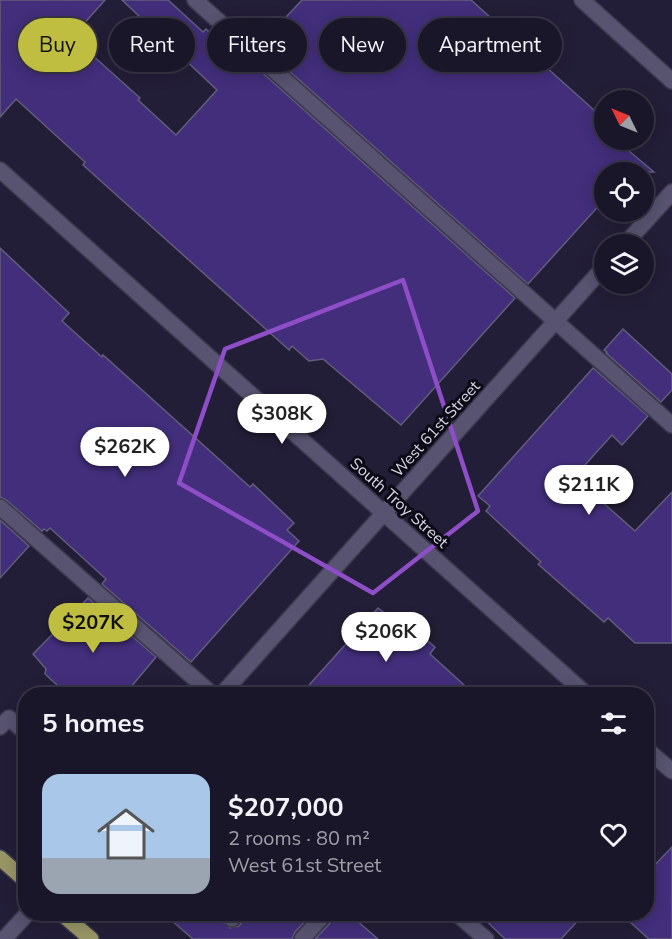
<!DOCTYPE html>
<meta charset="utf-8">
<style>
:root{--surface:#1a1629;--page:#272335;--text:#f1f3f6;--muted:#9f9fa8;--line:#383546;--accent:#bfbe41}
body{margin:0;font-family:"Nunito Sans",sans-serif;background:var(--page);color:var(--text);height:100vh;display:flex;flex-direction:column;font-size:22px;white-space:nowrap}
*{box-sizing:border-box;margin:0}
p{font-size:20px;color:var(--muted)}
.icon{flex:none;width:33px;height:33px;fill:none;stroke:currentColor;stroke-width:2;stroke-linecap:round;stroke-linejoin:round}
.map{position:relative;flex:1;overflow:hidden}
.sheet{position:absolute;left:18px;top:687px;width:636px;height:234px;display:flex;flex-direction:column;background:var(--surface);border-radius:24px;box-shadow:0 3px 15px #0003,0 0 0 2px var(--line)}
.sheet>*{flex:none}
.top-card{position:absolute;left:18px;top:18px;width:636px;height:54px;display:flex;gap:12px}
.needle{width:39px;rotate:313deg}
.fabs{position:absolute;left:594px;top:90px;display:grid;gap:12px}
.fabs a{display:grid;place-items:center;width:60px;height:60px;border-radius:50%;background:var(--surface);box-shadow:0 3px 15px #0003,0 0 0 2px var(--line);font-size:30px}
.price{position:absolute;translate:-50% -51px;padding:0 14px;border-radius:21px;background:#fff;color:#222;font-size:20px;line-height:39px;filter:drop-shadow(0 2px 3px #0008)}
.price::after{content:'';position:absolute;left:50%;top:36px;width:18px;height:14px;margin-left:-9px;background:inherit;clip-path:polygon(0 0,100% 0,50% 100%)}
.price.on{background:var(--accent);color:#111}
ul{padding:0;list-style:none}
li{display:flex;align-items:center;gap:18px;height:150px;padding:0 24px}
li span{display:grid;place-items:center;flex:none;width:168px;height:120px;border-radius:18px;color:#555}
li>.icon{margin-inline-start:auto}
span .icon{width:72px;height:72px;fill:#fffc;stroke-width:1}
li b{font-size:26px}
h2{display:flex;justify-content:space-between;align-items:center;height:72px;padding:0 24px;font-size:26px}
.tag{padding:0 21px;border-radius:27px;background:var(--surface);box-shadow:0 3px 15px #0003,0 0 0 2px var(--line);font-size:21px;line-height:54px}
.tag.on{background:var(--accent);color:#111}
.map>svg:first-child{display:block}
.building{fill:#422e7b;stroke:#625d7b;stroke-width:1.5}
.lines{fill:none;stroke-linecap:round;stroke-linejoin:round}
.minor-casing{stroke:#3d394e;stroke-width:18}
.major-casing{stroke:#3d394e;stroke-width:18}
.minor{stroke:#575370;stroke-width:15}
.major{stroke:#979565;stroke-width:15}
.marked{fill:none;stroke:#8e4ec7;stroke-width:4.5;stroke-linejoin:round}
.labels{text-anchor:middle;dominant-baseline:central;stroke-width:6;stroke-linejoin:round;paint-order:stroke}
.street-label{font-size:16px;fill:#d8d6e7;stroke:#0c0a15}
</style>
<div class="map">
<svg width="672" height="939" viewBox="0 0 672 939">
<rect width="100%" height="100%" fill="#231e37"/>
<!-- building -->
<g class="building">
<polygon points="0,0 105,0 72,37 140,98 138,100 176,135 217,90 122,0 168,0 203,32 206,29 243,63 247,59 515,298 401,425 323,359 309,361 292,346 289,350 83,165 85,162 16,99 0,117"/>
<polygon points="302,0 471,0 604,119 604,140 637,140 629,151 654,172 604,172 604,200 528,284 260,45"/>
<polygon points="0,248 69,313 62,321 102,357 103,355 250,487 253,484 294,523 287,530 299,541 191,662 102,584 106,579 50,528 47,531 44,529 42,531 6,500 0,497"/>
<polygon points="623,329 672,374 672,390 661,402 606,353 607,352 604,350"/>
<polygon points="593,368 648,416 622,445 612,435 574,477 635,531 672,492 672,643 635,643 608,618 604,622 538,564 541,562 486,511 490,506 478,496"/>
<polygon points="0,520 29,546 0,578"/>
<polygon points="88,598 156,657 125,694 67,694 45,674 46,669 33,654"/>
<polygon points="378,608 390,617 395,613 435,647 430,654 474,694 301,694"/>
<polygon points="672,847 672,939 649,939 621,914 646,914 646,874"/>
<polygon points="164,914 224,914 223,922 230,928 239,926 244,920 246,914 312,914 295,932 292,939 193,939"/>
<polygon points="334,914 349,914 378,939 315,939 332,921"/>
<polygon points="479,914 584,914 561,939 505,939"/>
</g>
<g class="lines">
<defs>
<g id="minor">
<polyline points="195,0 672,425"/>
<polyline points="582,0 672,81"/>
<polyline points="0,170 586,694"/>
<polyline points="625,244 672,192"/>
<polyline points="0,507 212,694"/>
<polyline points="222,694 604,267"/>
<polyline points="0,727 9,718 26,733"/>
<polyline points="646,749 672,771"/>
<polyline points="457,914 486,939"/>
<polyline points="232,919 237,914"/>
<polyline points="4,939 27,914"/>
<polyline points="302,939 325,914"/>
</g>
<g id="major">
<polyline points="0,858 26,881"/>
<polyline points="62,914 91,939"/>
</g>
</defs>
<!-- minor casing -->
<use href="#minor" class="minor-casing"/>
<!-- major casing -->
<use href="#major" class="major-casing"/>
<!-- minor -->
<use href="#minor" class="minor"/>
<!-- major -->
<use href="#major" class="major"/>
</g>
<!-- marked area -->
<path class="marked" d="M 403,280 L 478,511 L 373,593 L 179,483 L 225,349 Z"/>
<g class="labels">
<!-- street labels -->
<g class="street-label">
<text transform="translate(436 429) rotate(-48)">West 61st Street</text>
<text transform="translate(399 503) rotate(42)">South Troy Street</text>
</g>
</g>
</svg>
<div class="fabs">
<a><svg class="needle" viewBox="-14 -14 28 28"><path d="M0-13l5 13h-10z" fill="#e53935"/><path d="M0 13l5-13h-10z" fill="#9f9fa8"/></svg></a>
<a><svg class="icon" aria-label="locate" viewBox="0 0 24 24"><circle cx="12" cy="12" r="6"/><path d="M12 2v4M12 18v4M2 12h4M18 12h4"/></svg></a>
<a><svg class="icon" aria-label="layers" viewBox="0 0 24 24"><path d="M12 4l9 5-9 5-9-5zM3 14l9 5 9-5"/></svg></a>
</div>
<b class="price" style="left:282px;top:445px">$308K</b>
<b class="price" style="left:125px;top:478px">$262K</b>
<b class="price" style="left:589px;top:516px">$211K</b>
<b class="price on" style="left:93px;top:654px">$207K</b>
<b class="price" style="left:386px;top:663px">$206K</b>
<div class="top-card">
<a class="tag on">Buy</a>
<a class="tag">Rent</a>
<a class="tag">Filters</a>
<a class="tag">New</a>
<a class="tag">Apartment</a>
</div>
<section class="sheet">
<h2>5 homes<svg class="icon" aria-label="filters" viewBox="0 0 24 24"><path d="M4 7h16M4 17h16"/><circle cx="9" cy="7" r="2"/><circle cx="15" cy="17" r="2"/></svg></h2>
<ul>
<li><span style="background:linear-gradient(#a9c7e8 70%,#9aa5b1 0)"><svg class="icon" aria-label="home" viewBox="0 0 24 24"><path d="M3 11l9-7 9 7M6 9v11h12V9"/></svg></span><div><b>$207,000</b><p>2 rooms · 80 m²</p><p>West 61st Street</p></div><svg class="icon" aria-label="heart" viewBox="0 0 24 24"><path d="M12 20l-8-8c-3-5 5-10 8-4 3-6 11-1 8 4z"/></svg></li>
</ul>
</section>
</div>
